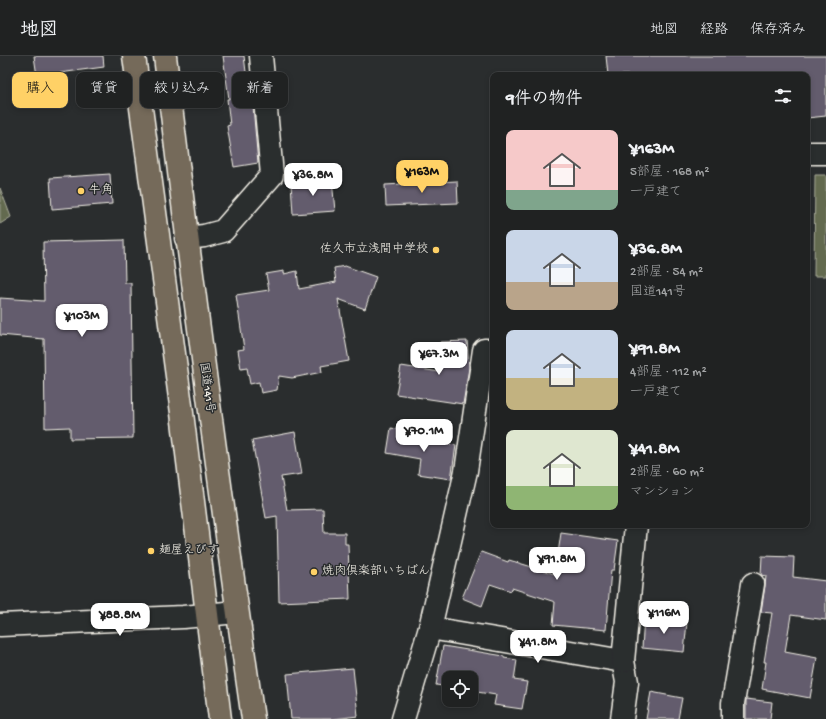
<!DOCTYPE html>
<html lang="ja">
<meta charset="utf-8">
<style>
:root{--surface:#202222;--page:#2d2f2f;--text:#f1f3f6;--muted:#a2a4a5;--line:#3d3f40;--accent:#ffd166}
body{margin:0;font-family:"Gochi Hand","Klee One",sans-serif;background:var(--page);color:var(--text);height:100vh;display:flex;flex-direction:column;font-size:15px;white-space:nowrap}
*{box-sizing:border-box;margin:0}
p{font-size:13px;color:var(--muted)}
.icon{flex:none;width:22px;height:22px;fill:none;stroke:currentColor;stroke-width:2;stroke-linecap:round;stroke-linejoin:round}
.map{position:relative;flex:1;overflow:hidden}
.drawer{position:absolute;left:490px;top:16px;width:320px;height:456px;display:flex;flex-direction:column;background:var(--surface);border-radius:8px;box-shadow:0 2px 6px #0003,0 0 0 1px var(--line)}
.drawer>*{flex:none}
.guide{position:absolute;left:12px;top:16px;width:380px;height:36px;display:flex;gap:8px}
.buttons{position:absolute;left:442px;top:615px;display:grid;gap:8px}
.buttons a{display:grid;place-items:center;width:36px;height:36px;border-radius:8px;background:var(--surface);box-shadow:0 2px 6px #0003,0 0 0 1px var(--line);font-size:20px}
.price{position:absolute;translate:-50% -34px;padding:0 9px;border-radius:8px;background:#fff;color:#222;font-size:13px;line-height:26px;filter:drop-shadow(0 1px 2px #0008)}
.price::after{content:'';position:absolute;left:50%;top:24px;width:12px;height:9px;margin-left:-6px;background:inherit;clip-path:polygon(0 0,100% 0,50% 100%)}
.price.on{background:var(--accent);color:#111}
ul{padding:0;list-style:none}
li{display:flex;align-items:center;gap:12px;height:100px;padding:0 16px}
li span{display:grid;place-items:center;flex:none;width:112px;height:80px;border-radius:8px;color:#555}
li>.icon{margin-inline-start:auto}
span .icon{width:48px;height:48px;fill:#fffc;stroke-width:1}
li b{font-size:17px}
h2{display:flex;justify-content:space-between;align-items:center;height:48px;padding:0 16px;font-size:17px}
.pill{padding:0 14px;border-radius:8px;background:var(--surface);box-shadow:0 2px 6px #0003,0 0 0 1px var(--line);font-size:14px;line-height:36px}
.pill.on{background:var(--accent);color:#111}
header{display:flex;align-items:center;gap:24px;box-sizing:border-box;height:56px;padding:0 20px;background:var(--surface);border-bottom:1px solid var(--line)}
header strong{font-size:19px}
nav{display:flex;gap:22px;margin-inline-start:auto;font-size:14px}
.map>svg:first-child{display:block}
.green{fill:#636a50;stroke:#acae9c}
.building{fill:#635c6d;stroke:#f4f1e8}
.lines{fill:none;stroke-linecap:round;stroke-linejoin:round}
.minor-casing{stroke:#f4f1e8;stroke-width:25}
.highway-casing{stroke:#f4f1e8;stroke-width:25}
.minor{stroke:#2a2d2e;stroke-width:22}
.highway{stroke:#746a5a;stroke-width:22}
.poi-dot{fill:#ffd166;stroke:#2a2d2e;stroke-width:1.5}
.labels{text-anchor:middle;dominant-baseline:central;stroke-width:3;stroke-linejoin:round;paint-order:stroke}
.poi-label{font-size:12px;fill:#f4f1e8;stroke:#2a2d2e;text-anchor:start}
.street-label{font-size:12px;fill:#f4f1e8;stroke:#2a2d2e}
</style>
<header>
<strong>地図</strong>
<nav><a>地図</a><a>経路</a><a>保存済み</a></nav>
</header>
<div class="map">
<svg width="826" height="663" viewBox="0 0 826 663">
<rect width="100%" height="100%" fill="#2a2d2e"/>
<filter id="ink" filterUnits="userSpaceOnUse"><feTurbulence type="fractalNoise" baseFrequency=".025" numOctaves="2"/><feDisplacementMap in="SourceGraphic" scale="8" xChannelSelector="R" yChannelSelector="G"/><feConvolveMatrix kernelMatrix="1 2 1 2 8 2 1 2 1" color-interpolation-filters="sRGB"/></filter>
<g filter="url(#ink)">
<!-- green -->
<g class="green">
<polygon points="815,119 826,119 826,220 814,220"/>
<polygon points="0,132 11,161 0,168"/>
</g>
<!-- building -->
<g class="building">
<polygon points="34,0 103,0 104,11 37,20"/>
<polygon points="223,0 244,0 249,40 252,39 258,107 234,111 227,70 230,69 227,43 229,43"/>
<polygon points="606,0 826,0 826,60 807,62 807,19 608,19"/>
<polygon points="110,118 112,148 52,153 50,122"/>
<polygon points="332,124 335,155 293,158 291,127"/>
<polygon points="457,125 458,147 386,150 385,129"/>
<polygon points="124,184 125,227 131,227 133,382 70,383 70,371 45,372 44,283 0,279 0,242 44,245 43,186"/>
<polygon points="345,210 376,221 365,253 338,243 349,305 321,310 322,316 292,322 279,320 277,334 261,337 259,326 250,328 247,312 241,313 238,294 244,293 236,239 269,234 266,218 284,215 284,218 297,215 299,233 336,226 334,212"/>
<polygon points="467,285 469,312 463,348 396,338 401,310 440,316 440,286"/>
<polygon points="391,372 420,377 419,384 456,389 451,423 418,418 420,403 387,397"/>
<polygon points="295,376 302,418 281,421 287,454 323,453 324,477 345,477 345,488 348,488 350,543 279,546 277,460 266,462 252,384"/>
<polygon points="561,477 618,485 614,514 611,514 606,574 553,569 555,546 512,532 511,535 490,528 482,550 462,542 481,496 508,506 509,504 555,518"/>
<polygon points="762,500 794,501 793,521 826,525 826,564 791,559 785,596 817,602 810,642 762,633 766,606 764,606 772,557 761,556 765,530 766,520 761,519"/>
<polygon points="644,562 687,566 684,596 642,592"/>
<polygon points="443,590 504,600 504,602 517,604 514,624 527,626 522,653 494,649 496,639 471,635 471,622 449,622 449,631 436,629"/>
<polygon points="353,612 358,660 333,663 291,663 287,618"/>
<polygon points="651,636 682,642 678,663 646,663"/>
<polygon points="746,643 772,646 770,663 746,663"/>
</g>
<g class="lines">
<defs>
<g id="minor">
<polyline points="807,97 826,97"/>
<polyline points="186,182 204,180 223,175 272,119 261,0"/>
<polyline points="0,569 183,561 237,556"/>
<polyline points="430,572 623,605 627,626 622,663"/>
<polyline points="623,605 636,469"/>
<polyline points="403,663 430,572 466,415 484,294 493,294"/>
<polyline points="733,663 733,647 753,528"/>
</g>
<g id="highway">
<polyline points="134,0 182,357 220,663"/>
<path d="M 165,0 C 191,221 221,442 253,663"/>
</g>
</defs>
<!-- minor casing -->
<use href="#minor" class="minor-casing"/>
<!-- highway casing -->
<use href="#highway" class="highway-casing"/>
<!-- minor -->
<use href="#minor" class="minor"/>
<!-- highway -->
<use href="#highway" class="highway"/>
</g>
</g>
<!-- markers -->
<g class="poi-dot">
<circle cx="81" cy="135" r="4"/>
<circle cx="436" cy="194" r="4"/>
<circle cx="151" cy="495" r="4"/>
<circle cx="314" cy="516" r="4"/>
</g>
<g class="labels">
<!-- poi labels -->
<g class="poi-label">
<text x="89" y="135">牛角</text>
<text x="428" y="194" text-anchor="end">佐久市立浅間中学校</text>
<text x="159" y="495">麺屋えびす</text>
<text x="322" y="516">焼肉倶楽部いちばん</text>
</g>
<!-- street labels -->
<g class="street-label">
<text transform="translate(206 332) rotate(82)">国道141号</text>
</g>
</g>
</svg>
<div class="buttons">
<a><svg class="icon" aria-label="locate" viewBox="0 0 24 24"><circle cx="12" cy="12" r="6"/><path d="M12 2v4M12 18v4M2 12h4M18 12h4"/></svg></a>
</div>
<b class="price on" style="left:422px;top:138px">¥163M</b>
<b class="price" style="left:313px;top:141px">¥36.8M</b>
<b class="price" style="left:82px;top:282px">¥103M</b>
<b class="price" style="left:439px;top:320px">¥67.3M</b>
<b class="price" style="left:424px;top:397px">¥70.1M</b>
<b class="price" style="left:557px;top:525px">¥91.8M</b>
<b class="price" style="left:664px;top:579px">¥116M</b>
<b class="price" style="left:120px;top:581px">¥88.8M</b>
<b class="price" style="left:538px;top:608px">¥41.8M</b>
<div class="guide">
<a class="pill on">購入</a>
<a class="pill">賃貸</a>
<a class="pill">絞り込み</a>
<a class="pill">新着</a>
</div>
<section class="drawer">
<h2>9件の物件<svg class="icon" aria-label="filters" viewBox="0 0 24 24"><path d="M4 7h16M4 17h16"/><circle cx="9" cy="7" r="2"/><circle cx="15" cy="17" r="2"/></svg></h2>
<ul>
<li><span style="background:linear-gradient(#f6c9c9 75%,#7fa58c 0)"><svg class="icon" aria-label="home" viewBox="0 0 24 24"><path d="M3 11l9-7 9 7M6 9v11h12V9"/></svg></span><div><b>¥163M</b><p>5部屋 · 168 m²</p><p>一戸建て</p></div></li>
<li><span style="background:linear-gradient(#c9d6e8 65%,#b9a48a 0)"><svg class="icon" aria-label="home" viewBox="0 0 24 24"><path d="M3 11l9-7 9 7M6 9v11h12V9"/></svg></span><div><b>¥36.8M</b><p>2部屋 · 54 m²</p><p>国道141号</p></div></li>
<li><span style="background:linear-gradient(#c9d6e8 60%,#c2b280 0)"><svg class="icon" aria-label="home" viewBox="0 0 24 24"><path d="M3 11l9-7 9 7M6 9v11h12V9"/></svg></span><div><b>¥91.8M</b><p>4部屋 · 112 m²</p><p>一戸建て</p></div></li>
<li><span style="background:linear-gradient(#dfe7d0 70%,#8fb573 0)"><svg class="icon" aria-label="home" viewBox="0 0 24 24"><path d="M3 11l9-7 9 7M6 9v11h12V9"/></svg></span><div><b>¥41.8M</b><p>2部屋 · 60 m²</p><p>マンション</p></div></li>
</ul>
</section>
</div>
